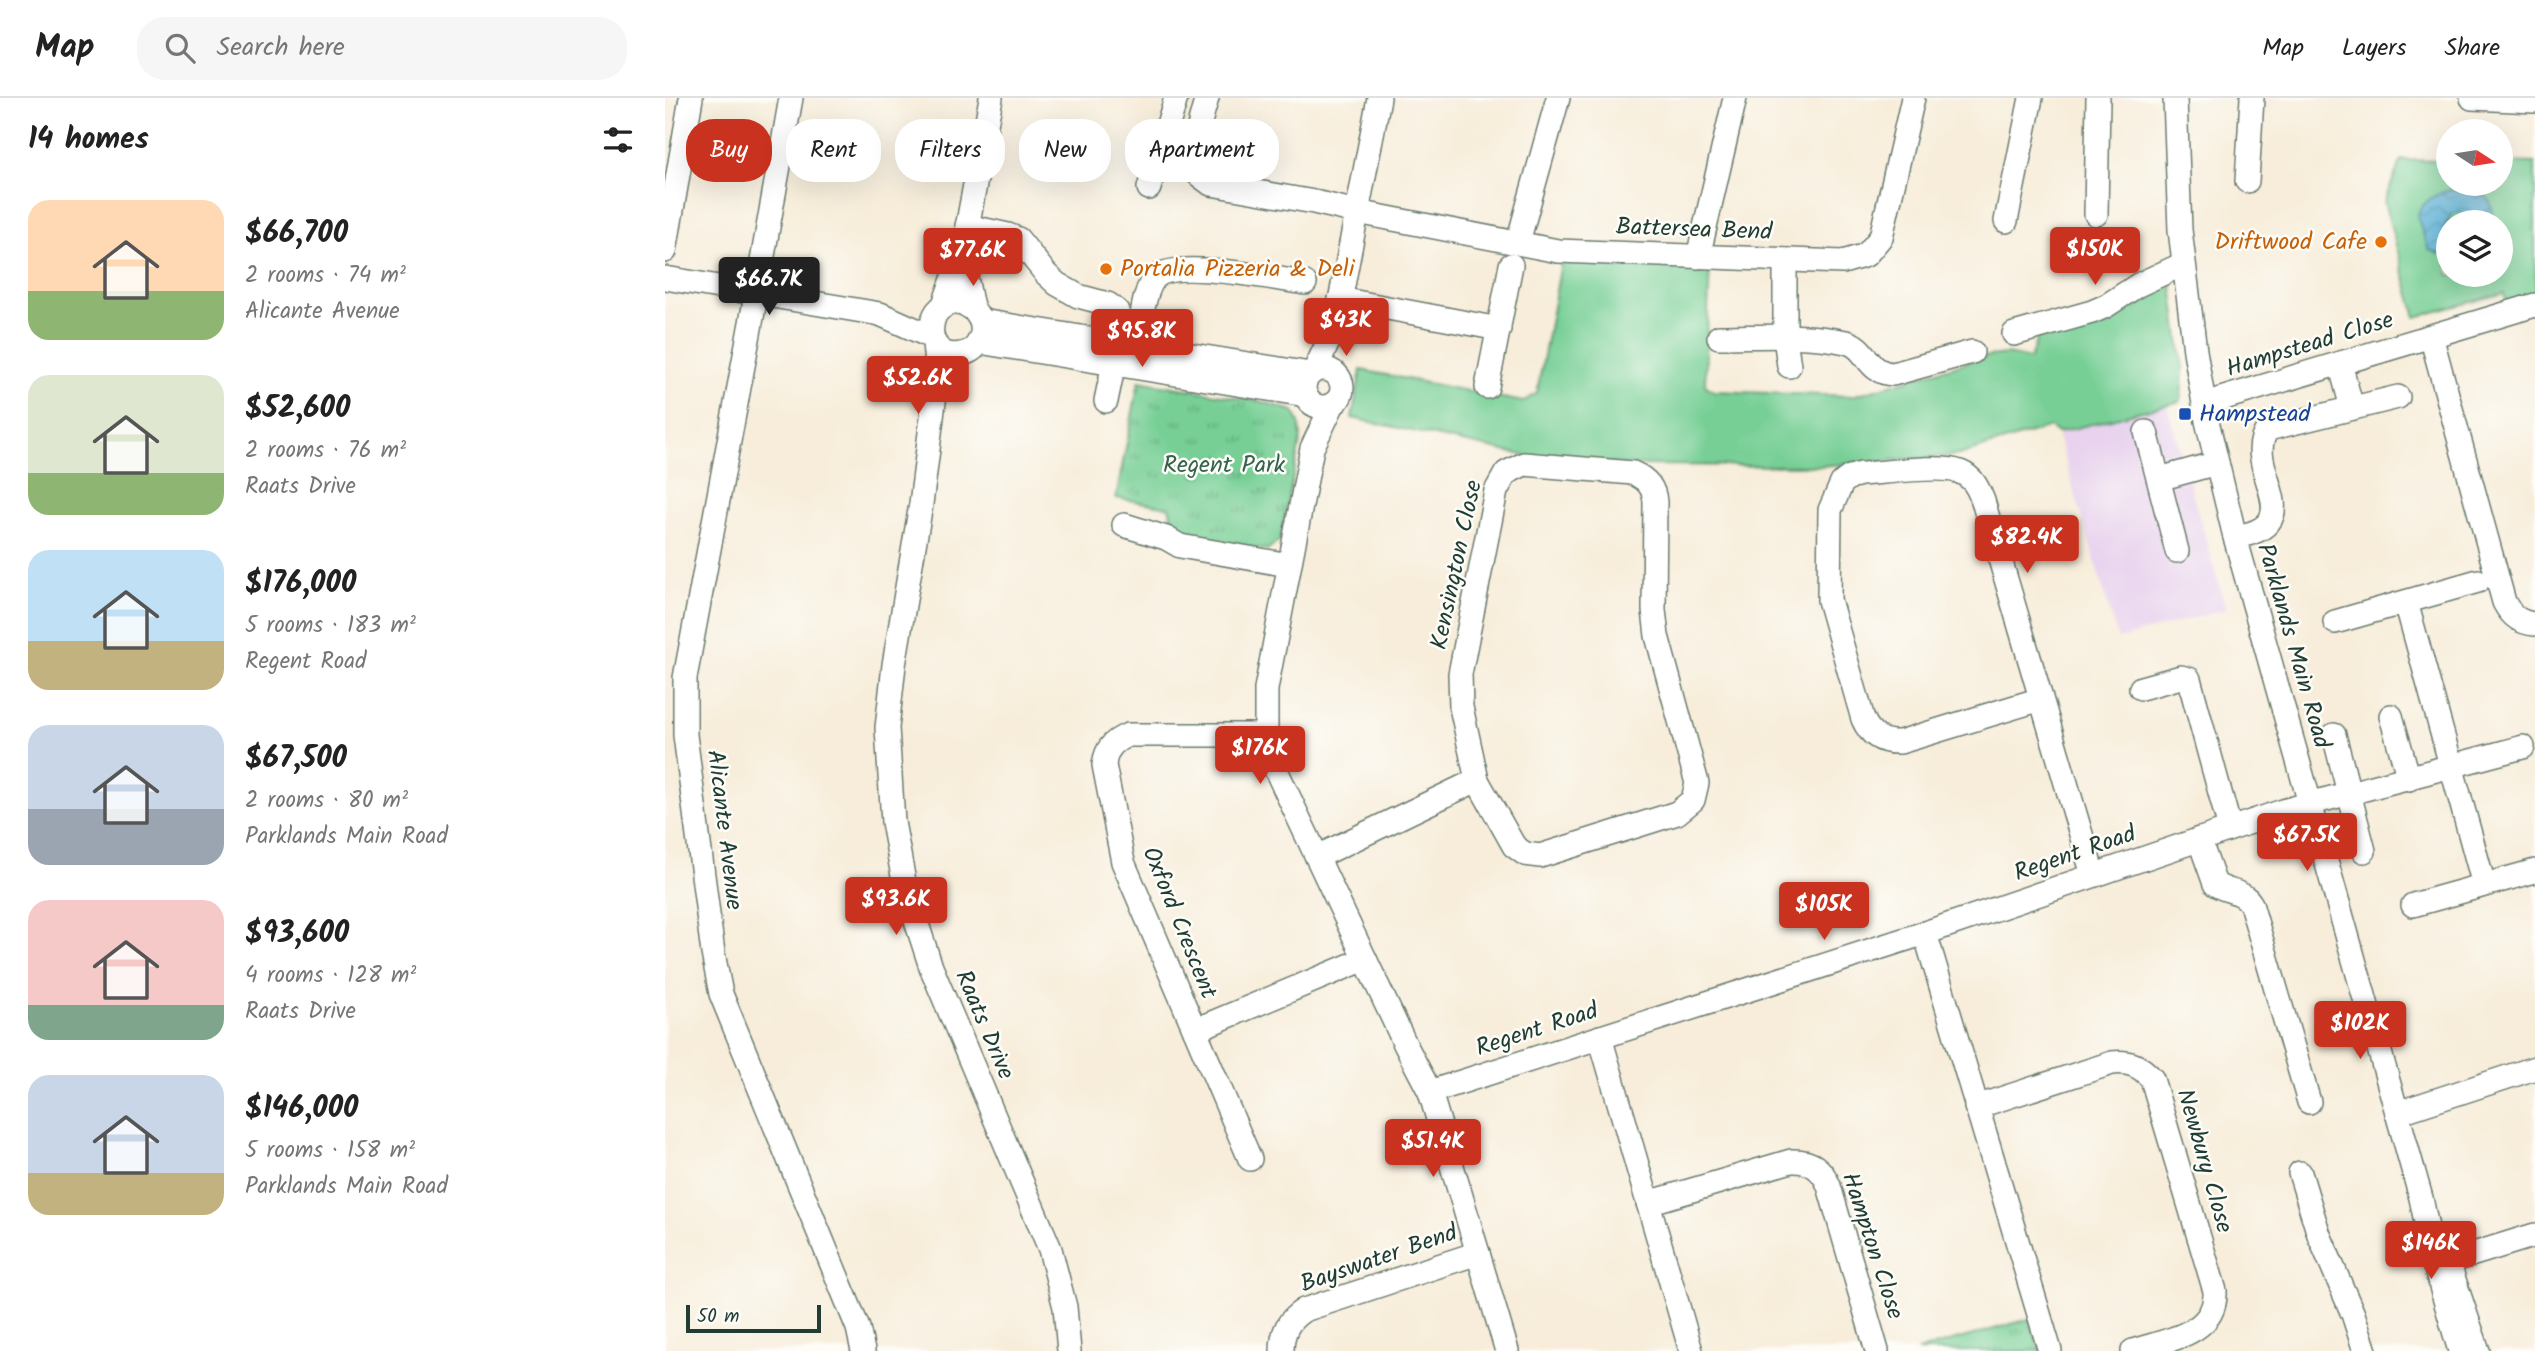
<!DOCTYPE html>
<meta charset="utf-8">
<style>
:root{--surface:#fff;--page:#f6f6f6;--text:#222;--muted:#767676;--line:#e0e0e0;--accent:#c8321e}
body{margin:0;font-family:Kalam,sans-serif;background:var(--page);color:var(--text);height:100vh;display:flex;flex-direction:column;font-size:26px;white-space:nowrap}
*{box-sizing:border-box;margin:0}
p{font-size:23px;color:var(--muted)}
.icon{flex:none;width:38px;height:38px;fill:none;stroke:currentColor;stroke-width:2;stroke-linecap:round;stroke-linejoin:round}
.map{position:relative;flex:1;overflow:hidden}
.details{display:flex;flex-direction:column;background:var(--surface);width:665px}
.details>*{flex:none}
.guide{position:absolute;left:21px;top:21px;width:665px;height:63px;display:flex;gap:14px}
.needle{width:46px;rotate:102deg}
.fabs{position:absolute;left:1771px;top:21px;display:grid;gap:14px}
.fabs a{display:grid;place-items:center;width:77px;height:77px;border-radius:50%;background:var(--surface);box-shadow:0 7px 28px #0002;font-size:35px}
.scale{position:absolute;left:21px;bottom:18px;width:135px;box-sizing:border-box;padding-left:7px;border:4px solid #1f3d34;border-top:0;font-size:19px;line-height:24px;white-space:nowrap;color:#1f3d34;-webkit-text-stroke:5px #fdfcf7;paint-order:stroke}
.price{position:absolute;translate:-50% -60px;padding:0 16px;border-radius:7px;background:var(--accent);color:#fff;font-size:23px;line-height:46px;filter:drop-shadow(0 2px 4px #0008)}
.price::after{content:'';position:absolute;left:50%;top:42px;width:21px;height:16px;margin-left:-10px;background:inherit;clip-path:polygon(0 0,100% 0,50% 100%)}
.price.active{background:#222;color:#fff}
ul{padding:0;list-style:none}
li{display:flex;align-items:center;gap:21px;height:175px;padding:0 28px}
li span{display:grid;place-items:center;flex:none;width:196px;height:140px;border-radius:21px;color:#555}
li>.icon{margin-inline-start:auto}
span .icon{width:84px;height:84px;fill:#fffc;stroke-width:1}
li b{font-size:30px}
h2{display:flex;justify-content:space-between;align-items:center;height:84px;padding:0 28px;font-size:30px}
.pill{padding:0 24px;border-radius:28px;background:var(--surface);box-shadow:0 7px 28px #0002;font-size:24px;line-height:63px}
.pill.active{background:var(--accent);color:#fff}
header{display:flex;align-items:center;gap:42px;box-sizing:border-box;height:98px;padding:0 35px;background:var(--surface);border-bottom:2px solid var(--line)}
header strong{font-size:33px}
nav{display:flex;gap:38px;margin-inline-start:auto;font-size:24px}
.search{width:490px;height:63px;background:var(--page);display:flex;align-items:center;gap:18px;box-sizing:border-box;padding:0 24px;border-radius:28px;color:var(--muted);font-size:26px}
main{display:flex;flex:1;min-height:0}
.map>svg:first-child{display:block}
.built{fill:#e8d2ee}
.green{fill:#77cf95;stroke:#4b8664;stroke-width:2;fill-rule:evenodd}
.park{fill:url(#park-tufts);stroke:#4b8664;stroke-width:2}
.water{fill:url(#water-waves);stroke:#3d7886;stroke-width:2}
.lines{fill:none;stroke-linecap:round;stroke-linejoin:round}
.minor-casing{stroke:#6b7b6e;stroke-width:26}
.minor{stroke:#fff;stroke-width:23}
.food-dot{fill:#e8710a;stroke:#fdfcf7;stroke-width:2.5}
.transit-dot{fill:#1a4fb4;stroke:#fdfcf7;stroke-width:2.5}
.labels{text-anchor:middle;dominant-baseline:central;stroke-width:5;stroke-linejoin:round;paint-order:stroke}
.street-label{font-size:24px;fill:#1f3d34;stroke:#fdfcf7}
.food-label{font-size:24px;fill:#c56008;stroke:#fdfcf7;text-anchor:end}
.transit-label{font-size:24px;fill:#164399;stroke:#fdfcf7;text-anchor:start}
.park-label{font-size:24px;fill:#35624c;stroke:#fdfcf7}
</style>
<header>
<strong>Map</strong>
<div class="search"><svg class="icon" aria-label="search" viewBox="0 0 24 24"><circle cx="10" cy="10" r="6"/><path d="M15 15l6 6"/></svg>Search here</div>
<nav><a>Map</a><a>Layers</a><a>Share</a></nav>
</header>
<main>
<section class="details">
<h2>14 homes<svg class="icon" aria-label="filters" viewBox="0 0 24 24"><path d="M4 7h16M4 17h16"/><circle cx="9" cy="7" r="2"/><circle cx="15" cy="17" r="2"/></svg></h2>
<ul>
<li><span style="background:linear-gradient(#ffd9b3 65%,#8fb573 0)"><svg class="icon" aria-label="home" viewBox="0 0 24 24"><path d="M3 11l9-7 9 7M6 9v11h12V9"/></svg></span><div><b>$66,700</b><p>2 rooms · 74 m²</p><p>Alicante Avenue</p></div></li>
<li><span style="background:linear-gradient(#dfe7d0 70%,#8fb573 0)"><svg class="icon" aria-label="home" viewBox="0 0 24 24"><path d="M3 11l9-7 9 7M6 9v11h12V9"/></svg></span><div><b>$52,600</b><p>2 rooms · 76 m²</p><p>Raats Drive</p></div></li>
<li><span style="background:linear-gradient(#bfe0f5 65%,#c2b280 0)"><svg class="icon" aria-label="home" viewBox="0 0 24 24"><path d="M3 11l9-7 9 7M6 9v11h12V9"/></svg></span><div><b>$176,000</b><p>5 rooms · 183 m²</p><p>Regent Road</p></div></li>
<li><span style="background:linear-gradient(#c9d6e8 60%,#9aa5b1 0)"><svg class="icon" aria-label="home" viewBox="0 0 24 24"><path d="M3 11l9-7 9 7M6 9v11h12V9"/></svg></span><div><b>$67,500</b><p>2 rooms · 80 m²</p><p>Parklands Main Road</p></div></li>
<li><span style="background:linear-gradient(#f6c9c9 75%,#7fa58c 0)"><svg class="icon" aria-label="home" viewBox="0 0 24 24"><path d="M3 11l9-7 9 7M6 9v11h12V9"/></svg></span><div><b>$93,600</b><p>4 rooms · 128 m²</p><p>Raats Drive</p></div></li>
<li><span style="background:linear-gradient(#c9d6e8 70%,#c2b280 0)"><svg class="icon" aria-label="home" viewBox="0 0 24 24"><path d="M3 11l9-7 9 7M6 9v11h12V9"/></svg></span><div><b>$146,000</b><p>5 rooms · 158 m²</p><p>Parklands Main Road</p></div></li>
</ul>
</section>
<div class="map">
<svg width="1870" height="1253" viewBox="0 0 1870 1253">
<defs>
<pattern id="park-tufts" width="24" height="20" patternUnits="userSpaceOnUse" patternTransform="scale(1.75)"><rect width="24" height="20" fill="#77cf95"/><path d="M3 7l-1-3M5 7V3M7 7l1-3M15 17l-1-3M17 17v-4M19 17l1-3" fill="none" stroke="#61a97a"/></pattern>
<pattern id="water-waves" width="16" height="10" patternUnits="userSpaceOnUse" patternTransform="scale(1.75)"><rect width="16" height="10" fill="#5bb2d8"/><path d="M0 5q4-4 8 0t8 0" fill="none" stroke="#4b92b0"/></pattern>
</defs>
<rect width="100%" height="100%" fill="#fdfcf7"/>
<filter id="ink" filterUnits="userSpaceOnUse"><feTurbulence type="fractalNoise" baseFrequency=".0143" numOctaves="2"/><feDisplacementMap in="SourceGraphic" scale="14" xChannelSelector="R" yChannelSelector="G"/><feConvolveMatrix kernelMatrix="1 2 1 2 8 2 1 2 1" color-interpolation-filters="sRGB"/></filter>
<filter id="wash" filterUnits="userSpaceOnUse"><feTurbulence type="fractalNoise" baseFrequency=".00686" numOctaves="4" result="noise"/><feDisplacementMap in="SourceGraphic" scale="28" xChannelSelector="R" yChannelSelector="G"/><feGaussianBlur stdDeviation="1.57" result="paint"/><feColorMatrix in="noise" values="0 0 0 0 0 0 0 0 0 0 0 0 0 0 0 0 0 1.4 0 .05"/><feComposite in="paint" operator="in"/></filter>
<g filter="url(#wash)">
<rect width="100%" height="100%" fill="#f7edda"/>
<!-- built -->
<polygon class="built" points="1502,307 1561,511 1453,541 1392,335"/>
<!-- green -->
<g class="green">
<path d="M 1736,62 L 1783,63 L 1783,86 L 1836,86 L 1836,64 L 1870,65 L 1870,198 L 1842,206 L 1839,195 L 1751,219 L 1719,104 ZM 1783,124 L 1836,124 L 1836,177 L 1783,177 Z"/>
<polygon points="897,160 1045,166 1040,287 1049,293 1187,298 1323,258 1342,256 1365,261 1372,240 1506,179 1518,271 1516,303 1392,335 1385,329 1294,357 1154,368 969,367 871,360 687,320 696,272 858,304 872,295"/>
</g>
<!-- park -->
<g class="park">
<polygon points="474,283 598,304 629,313 634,325 636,339 615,442 602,452 511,437 504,409 451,400"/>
<polygon points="1364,1221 1375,1253 1252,1253"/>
</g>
<!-- water -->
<path class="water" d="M 1802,90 C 1822,96 1830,101 1826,124 L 1799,124 L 1799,118 L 1794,114 L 1788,115 L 1780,127 L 1783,135 L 1783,153 L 1774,156 L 1764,152 L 1752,118 C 1760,98 1781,91 1802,90 Z"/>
</g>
<g filter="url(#ink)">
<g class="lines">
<defs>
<g id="minor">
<polyline points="126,0 88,214 20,580 20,637 48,855 56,896 193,1230 198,1253"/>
<path d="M 542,0 C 535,23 525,54 534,77 L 546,86 L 649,104 L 692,114 L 893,153 L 1178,164 L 1201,157 L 1216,139 L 1248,0"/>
<polyline points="1510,0 1515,132 1530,253 1542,323 1570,439 1756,1100 1770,1168 1795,1253"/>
<polyline points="1807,0 1870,3"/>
<polyline points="1582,83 1587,0"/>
<polyline points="484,90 511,0"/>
<polyline points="1431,116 1433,0"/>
<polyline points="1341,123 1366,0"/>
<polyline points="302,128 343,137 353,141 381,176 392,186 413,198 443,206 452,213 456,231 441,303"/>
<polyline points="853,144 893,0"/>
<polyline points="0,153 26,0"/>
<path d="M 297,157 C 300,169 304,201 308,210 C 311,217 317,220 317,229 C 318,234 316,240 313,245 C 310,251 303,255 296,256 C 251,265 260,183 308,211"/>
<polyline points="1033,159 1070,0"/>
<polyline points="1120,162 1120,239 1124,268"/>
<polyline points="0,180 215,216 267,239"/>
<polyline points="675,201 834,231"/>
<polyline points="278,209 297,157 326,0"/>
<polyline points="316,223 645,276"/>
<polyline points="1349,236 1427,214 1441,208 1473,187 1518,166"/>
<path d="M 1766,238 L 1839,504 C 1846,518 1855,525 1870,526"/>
<path d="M 1054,239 C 1095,239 1140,235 1181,244 C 1203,249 1201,275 1228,276 L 1307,254"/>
<polyline points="269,244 272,280 256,406 229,567 222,630 228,724 240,789 266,869 385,1151 400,1209 404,1253"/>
<polyline points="314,244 641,297"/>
<path d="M 471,261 C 475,239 476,199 488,182 C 504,159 612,181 640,185"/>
<polyline points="1675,265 1687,310"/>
<circle cx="658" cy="290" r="19"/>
<polyline points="650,272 670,229 714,0"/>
<polyline points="822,289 846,167"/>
<polyline points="668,306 647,350 601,591 601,637 611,672 741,948 765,994 842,1253"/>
<polyline points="1539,306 1870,207"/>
<polyline points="1481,334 1512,453"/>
<path d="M 859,366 L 968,375 C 982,381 989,389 990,404 L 989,512 L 992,538 L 1032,685 L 1028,702 L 1012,715 L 875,758 L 860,756 L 849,748 L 812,682 L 796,609 L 795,576 L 831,393 L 841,375 Z"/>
<polyline points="1494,381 1552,365"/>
<polyline points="459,427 501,440 515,448 624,467"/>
<path d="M 1570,439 C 1651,426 1574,368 1603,331 L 1733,299"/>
<polyline points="1741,504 1819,787"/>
<polyline points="1670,524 1813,483"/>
<polyline points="1476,590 1516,579 1524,581 1565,731"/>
<path d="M 1376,601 L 1235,644 C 1217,645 1205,637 1198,621 L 1164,502 L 1165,412 L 1177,385 L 1185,379 L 1196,376 C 1218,375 1276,366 1295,374 C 1308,379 1313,390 1318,403 L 1428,777"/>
<polyline points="1726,618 1744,681"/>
<polyline points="1669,637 1699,753"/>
<path d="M 1534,741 L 1550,786 C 1563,795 1578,792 1586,806 L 1644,1004"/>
<polyline points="652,759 812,682"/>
<polyline points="1748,807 1870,773"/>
<polyline points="1260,835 1385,1253"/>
<polyline points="530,932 700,861"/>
<polyline points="935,939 1026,1253"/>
<polyline points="765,994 1260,835 1621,712 1858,649"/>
<path d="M 1311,1009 L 1447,965 C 1465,963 1476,968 1487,981 L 1550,1193 C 1552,1237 1500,1242 1468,1253"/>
<polyline points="1732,1015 1870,970"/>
<path d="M 585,1061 L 458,764 L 439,667 C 441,651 448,643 463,637 L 601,637"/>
<polyline points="1635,1075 1654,1137 1688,1216 1700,1253"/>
<path d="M 983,1105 L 1126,1063 C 1145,1062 1157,1070 1164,1088 L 1212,1253"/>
<polyline points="1770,1168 1870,1137"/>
<polyline points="1785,1170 1813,1253"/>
<path d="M 617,1253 C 617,1234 623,1222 639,1212 L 813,1155"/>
</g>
</defs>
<!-- minor casing -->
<use href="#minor" class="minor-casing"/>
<!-- minor -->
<use href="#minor" class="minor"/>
</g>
</g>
<!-- markers -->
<g class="food-dot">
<circle cx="1716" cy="144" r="7"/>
<circle cx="441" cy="171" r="7"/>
</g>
<rect class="transit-dot" x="1513" y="309" width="14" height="14" rx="3.5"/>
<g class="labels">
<!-- street labels -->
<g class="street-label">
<text transform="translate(1029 132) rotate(2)">Battersea Bend</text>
<text transform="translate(1645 247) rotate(-17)">Hampstead Close</text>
<text transform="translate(792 467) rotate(-78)">Kensington Close</text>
<text transform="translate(1628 548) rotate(74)">Parklands Main Road</text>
<text transform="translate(59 732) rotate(83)">Alicante Avenue</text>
<text transform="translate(1410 756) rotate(-19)">Regent Road</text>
<text transform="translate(514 825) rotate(68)">Oxford Crescent</text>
<text transform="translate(319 927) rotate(67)">Raats Drive</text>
<text transform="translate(872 932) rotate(-18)">Regent Road</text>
<text transform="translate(1539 1063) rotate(74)">Newbury Close</text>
<text transform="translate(1207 1148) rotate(72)">Hampton Close</text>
<text transform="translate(714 1161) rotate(-19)">Bayswater Bend</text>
</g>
<!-- food labels -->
<g class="food-label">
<text x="1702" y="144">Driftwood Cafe</text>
<text x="455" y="171" text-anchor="start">Portalia Pizzeria &amp; Deli</text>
</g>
<!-- transit labels -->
<g class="transit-label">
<text x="1534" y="316">Hampstead</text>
</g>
<!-- park labels -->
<g class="park-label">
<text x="559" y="367">Regent Park</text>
</g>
</g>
</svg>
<div class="fabs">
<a><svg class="needle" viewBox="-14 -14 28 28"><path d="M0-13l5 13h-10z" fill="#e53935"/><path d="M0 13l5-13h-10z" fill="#767676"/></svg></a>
<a><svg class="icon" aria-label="layers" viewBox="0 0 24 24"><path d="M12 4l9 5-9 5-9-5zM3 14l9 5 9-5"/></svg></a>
</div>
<div class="scale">50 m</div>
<b class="price" style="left:1430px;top:189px">$150K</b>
<b class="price" style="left:308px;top:190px">$77.6K</b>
<b class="price active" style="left:104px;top:219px">$66.7K</b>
<b class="price" style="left:681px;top:260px">$43K</b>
<b class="price" style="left:477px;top:271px">$95.8K</b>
<b class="price" style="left:253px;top:318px">$52.6K</b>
<b class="price" style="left:1362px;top:477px">$82.4K</b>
<b class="price" style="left:595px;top:688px">$176K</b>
<b class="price" style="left:1642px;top:775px">$67.5K</b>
<b class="price" style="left:231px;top:839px">$93.6K</b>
<b class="price" style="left:1159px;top:844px">$105K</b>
<b class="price" style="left:1695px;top:963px">$102K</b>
<b class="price" style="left:768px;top:1081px">$51.4K</b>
<b class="price" style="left:1766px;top:1183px">$146K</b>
<div class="guide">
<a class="pill active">Buy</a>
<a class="pill">Rent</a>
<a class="pill">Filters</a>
<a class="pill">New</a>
<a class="pill">Apartment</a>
</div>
</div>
</main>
